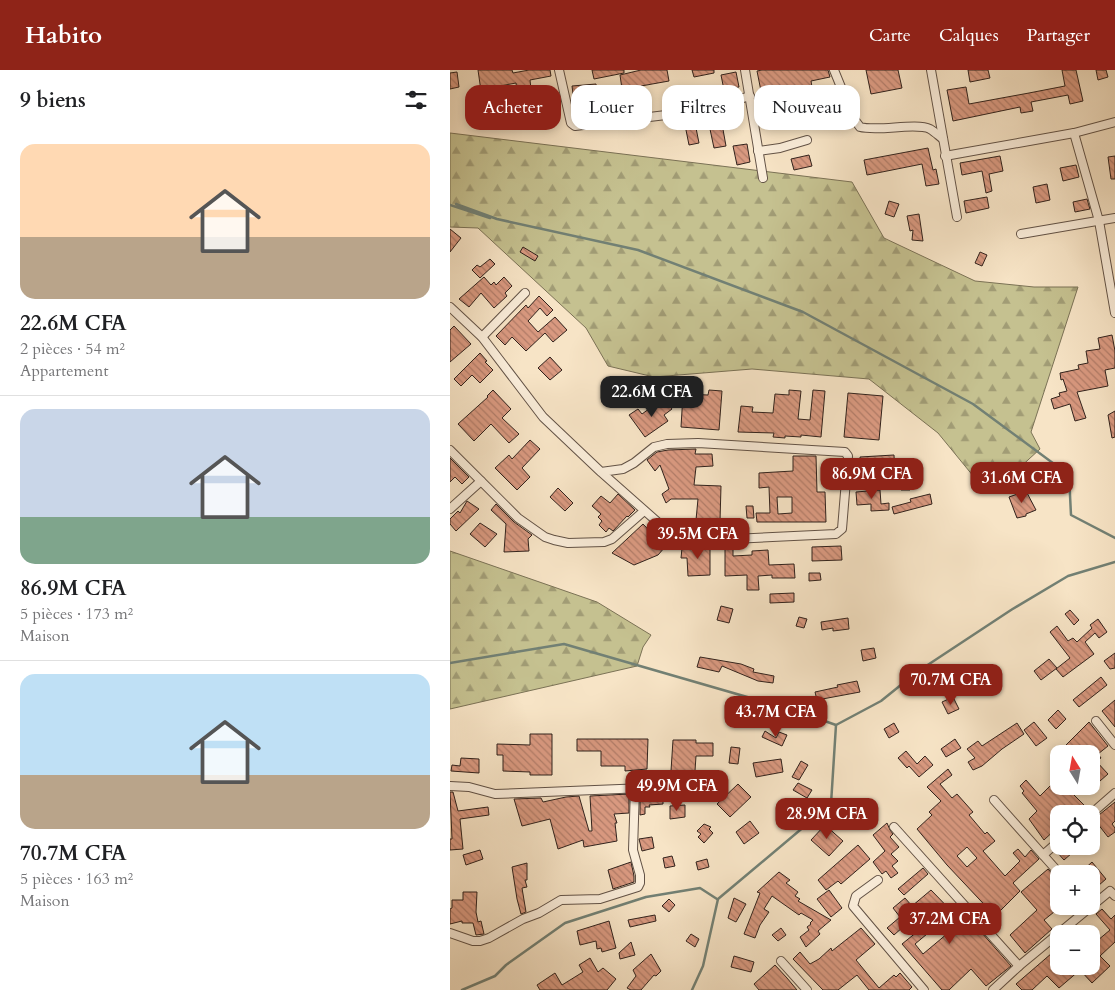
<!DOCTYPE html>
<html lang="fr">
<meta charset="utf-8">
<style>
:root{--surface:#fff;--page:#f6f6f6;--text:#202124;--muted:#757577;--line:#e0e0e0;--accent:#8f2418}
body{margin:0;font-family:Cardo,serif;background:var(--page);color:var(--text);height:100vh;display:flex;flex-direction:column;font-size:19px;white-space:nowrap}
*{box-sizing:border-box;margin:0}
p{font-size:16px;color:var(--muted)}
.icon{flex:none;width:28px;height:28px;fill:none;stroke:currentColor;stroke-width:2;stroke-linecap:round;stroke-linejoin:round}
.map{position:relative;flex:1;overflow:hidden}
.drawer{display:flex;flex-direction:column;background:var(--surface);width:450px}
.drawer>*{flex:none}
.banner{position:absolute;left:15px;top:15px;width:475px;height:45px;display:flex;gap:10px}
.needle{width:32px;rotate:349deg}
.fabs{position:absolute;left:600px;top:675px;display:grid;gap:10px}
.fabs a{display:grid;place-items:center;width:50px;height:50px;border-radius:10px;background:var(--surface);box-shadow:0 2px 8px #0003;font-size:25px}
.price{position:absolute;translate:-50% -42px;padding:0 11px;border-radius:10px;background:var(--accent);color:#fff;font-size:16px;line-height:32px;filter:drop-shadow(0 1px 2px #0008)}
.price::after{content:'';position:absolute;left:50%;top:30px;width:15px;height:11px;margin-left:-8px;background:inherit;clip-path:polygon(0 0,100% 0,50% 100%)}
.price.on{background:#222;color:#fff}
ul{padding:0;list-style:none}
li{display:grid;align-content:center;gap:10px;height:265px;padding:0 20px}
li+li{border-top:1px solid var(--line)}
li span{display:grid;place-items:center;height:155px;border-radius:15px;color:#555}
li>.icon{margin-inline-start:auto}
span .icon{width:90px;height:90px;fill:#fffc;stroke-width:1}
li b{font-size:21px}
h2{display:flex;justify-content:space-between;align-items:center;height:60px;padding:0 20px;font-size:21px}
.chip{padding:0 18px;border-radius:15px;background:var(--surface);box-shadow:0 2px 8px #0003;font-size:18px;line-height:45px}
.chip.on{background:var(--accent);color:#fff}
header{display:flex;align-items:center;gap:30px;box-sizing:border-box;height:70px;padding:0 25px;background:var(--accent);color:#fff}
header strong{font-size:24px}
nav{display:flex;gap:28px;margin-inline-start:auto;font-size:18px}
main{display:flex;flex:1;min-height:0}
.map>svg:first-child{display:block}
.forest{fill:url(#forest-firs);stroke:#7b7256}
.lines{fill:none;stroke-linecap:round;stroke-linejoin:round}
.stream{stroke:#728074;stroke-width:2.5}
.building{fill:url(#building-back-hatch);stroke:#31221c;fill-rule:evenodd}
.minor-casing{stroke:#625246;stroke-width:10}
.minor{stroke:#faedda;stroke-width:8}
</style>
<header>
<strong>Habito</strong>
<nav><a>Carte</a><a>Calques</a><a>Partager</a></nav>
</header>
<main>
<section class="drawer">
<h2>9 biens<svg class="icon" aria-label="filters" viewBox="0 0 24 24"><path d="M4 7h16M4 17h16"/><circle cx="9" cy="7" r="2"/><circle cx="15" cy="17" r="2"/></svg></h2>
<ul>
<li><span style="background:linear-gradient(#ffd9b3 60%,#b9a48a 0)"><svg class="icon" aria-label="home" viewBox="0 0 24 24"><path d="M3 11l9-7 9 7M6 9v11h12V9"/></svg></span><div><b>22.6M CFA</b><p>2 pièces · 54 m²</p><p>Appartement</p></div></li>
<li><span style="background:linear-gradient(#c9d6e8 70%,#7fa58c 0)"><svg class="icon" aria-label="home" viewBox="0 0 24 24"><path d="M3 11l9-7 9 7M6 9v11h12V9"/></svg></span><div><b>86.9M CFA</b><p>5 pièces · 173 m²</p><p>Maison</p></div></li>
<li><span style="background:linear-gradient(#bfe0f5 65%,#b9a48a 0)"><svg class="icon" aria-label="home" viewBox="0 0 24 24"><path d="M3 11l9-7 9 7M6 9v11h12V9"/></svg></span><div><b>70.7M CFA</b><p>5 pièces · 163 m²</p><p>Maison</p></div></li>
</ul>
</section>
<div class="map">
<svg width="665" height="920" viewBox="0 0 665 920">
<defs>
<pattern id="forest-firs" width="22" height="20" patternUnits="userSpaceOnUse" patternTransform="scale(1.25)"><rect width="22" height="20" fill="#c5c190"/><path d="M5 1l3.5 6h-7zM16 11l3.5 6h-7z" fill="#a19c75"/></pattern>
<pattern id="building-back-hatch" width="6" height="6" patternUnits="userSpaceOnUse" patternTransform="scale(1.25)"><rect width="6" height="6" fill="#d99980"/><path d="M-1 5l2 2M0 0l6 6M5-1l2 2" fill="none" stroke="#b17c68"/></pattern>
</defs>
<rect width="100%" height="100%" fill="#f7e4c6"/>
<filter id="stains"><feTurbulence type="fractalNoise" baseFrequency=".004" numOctaves="4"/><feColorMatrix values="0 0 0 0 .2 0 0 0 0 .09 0 0 0 0 .02 0 0 0 .5 -.17"/></filter>
<radialGradient id="worn" r=".72"><stop offset=".6" stop-color="#630" stop-opacity="0"/><stop offset="1" stop-color="#630" stop-opacity=".3"/></radialGradient>
<!-- forest -->
<g class="forest">
<polygon points="0,63 402,112 434,168 525,211 584,217 628,217 581,362 590,379 567,400 524,407 488,363 419,309 302,299 204,307 158,296 136,258 28,158 0,157"/>
<polygon points="0,481 147,532 201,565 193,577 187,596 0,639"/>
</g>
<g class="lines">
<!-- stream -->
<g class="stream">
<polyline points="0,135 40,148 6,134 47,149 188,180 353,242 523,334 619,405 621,445 665,468"/>
<polyline points="0,593 114,574 349,642 386,655"/>
<polyline points="12,920 45,906 56,895 115,853 196,827 250,818 267,829"/>
<polyline points="242,920 253,896 268,829 381,734 386,655 431,631 467,602 561,540 618,506 665,492"/>
</g>
</g>
<!-- building -->
<g class="building">
<polygon points="28,0 62,0 63,3 79,0 100,0 101,6 80,10 83,37 69,38 66,13 39,18 39,19 31,21"/>
<polygon points="142,0 174,0 174,3 144,9"/>
<polygon points="191,0 217,0 219,11 191,16 195,36 175,40 170,5"/>
<polygon points="242,0 264,0 264,3 244,7"/>
<polygon points="312,0 378,0 380,7 361,11 365,35 329,42 324,19 311,21 307,1"/>
<polygon points="416,0 448,0 452,18 421,24"/>
<polygon points="518,0 538,0 540,8 520,12"/>
<polygon points="612,0 626,0 633,31 620,34 618,25 581,32 583,41 571,43 570,37 503,51 497,20 516,17 519,34 579,23 615,16"/>
<polygon points="646,0 656,0 658,7 648,10"/>
<polygon points="7,2 9,17 0,19 0,3"/>
<polygon points="286,2 289,17 274,20 271,5"/>
<polygon points="146,14 149,46 126,48 122,16"/>
<polygon points="270,43 276,76 264,78 257,45"/>
<polygon points="244,48 249,73 239,75 234,50"/>
<polygon points="297,74 300,92 287,95 283,76"/>
<polygon points="478,78 483,100 486,99 489,114 476,116 472,94 417,105 414,90"/>
<polygon points="359,85 362,96 344,100 341,89"/>
<polygon points="550,86 553,101 539,104 542,121 536,123 532,101 512,105 510,93"/>
<polygon points="665,86 665,109 661,109 658,87"/>
<polygon points="626,95 629,107 613,111 610,98"/>
<polygon points="597,114 600,130 586,133 583,117"/>
<polygon points="537,127 539,138 516,143 514,131"/>
<polygon points="637,129 640,139 625,142 623,132"/>
<polygon points="439,131 449,134 444,147 435,144"/>
<polygon points="469,144 473,171 462,170 463,160 460,161 457,146"/>
<polygon points="0,159 11,168 0,182"/>
<polygon points="73,177 88,186 85,191 70,182"/>
<polygon points="530,182 537,185 532,196 525,193"/>
<polygon points="40,189 45,194 30,208 22,200 27,195 30,197"/>
<polygon points="34,207 41,215 44,212 46,215 54,207 62,216 55,223 57,226 44,238 31,223 19,237 9,229"/>
<polygon points="89,226 103,240 97,246 90,238 78,251 88,262 105,247 117,260 103,272 95,263 76,281 62,267 55,275 46,266 76,235 78,238"/>
<polygon points="4,256 21,274 0,292 0,260"/>
<polygon points="662,265 665,281 665,298 655,300 658,316 627,322 636,348 625,351 620,334 604,339 601,329 610,326 609,323 617,321 613,309 611,310 610,303 629,299 628,295 638,293 636,281 650,279 648,268"/>
<polygon points="30,283 37,291 35,292 43,300 30,313 22,305 11,316 4,309"/>
<polygon points="100,287 112,300 100,310 88,298"/>
<polygon points="43,320 61,339 52,348 69,364 59,373 41,354 24,371 8,354 38,327 37,326"/>
<polygon points="259,320 272,321 269,360 231,357 233,324 258,325"/>
<polygon points="339,320 351,321 348,349 360,350 363,320 375,321 371,367 351,365 351,367 335,366 335,368 323,367 324,363 288,362 291,336 303,337 302,342 323,343 325,324 339,325"/>
<polygon points="398,323 433,326 429,370 394,367"/>
<polygon points="214,328 222,339 214,345 218,351 195,367 179,345 188,339 192,344"/>
<polygon points="665,341 665,367 662,368 658,345"/>
<polygon points="80,370 90,379 72,398 80,407 67,420 45,398 59,385 62,389"/>
<polygon points="246,379 245,384 262,384 263,396 246,397 244,415 271,416 270,451 246,450 248,429 221,429 216,433 212,424 219,419 210,395 205,401 197,390 207,382 218,380"/>
<polygon points="444,385 445,407 411,409 410,387"/>
<path d="M 343,386 L 366,386 L 367,422 L 375,422 L 376,452 L 307,452 L 306,443 L 320,443 L 319,417 L 309,418 L 309,403 L 343,401 ZM 327,427 L 342,427 L 342,443 L 328,444 Z"/>
<polygon points="0,388 19,407 12,414 5,407 0,412"/>
<polygon points="459,410 460,420 451,420 450,411"/>
<polygon points="108,418 123,433 115,441 100,427"/>
<polygon points="430,420 431,434 439,433 439,440 421,441 421,434 407,435 406,422"/>
<polygon points="576,421 586,440 576,444 576,446 567,448 559,427"/>
<polygon points="168,424 185,440 178,447 177,446 163,461 159,458 156,462 149,455 152,451 148,447 151,444 142,436 151,426 160,433"/>
<polygon points="480,424 482,434 444,444 442,437 461,432 460,429"/>
<polygon points="17,431 29,439 6,461 0,454 0,449 8,441 10,443"/>
<polygon points="46,434 64,452 82,465 78,469 79,481 54,482 56,454 41,440"/>
<polygon points="296,436 303,436 304,448 297,448"/>
<polygon points="30,453 47,464 35,477 20,464"/>
<polygon points="193,454 215,477 208,485 184,495 162,483"/>
<polygon points="260,475 260,505 238,506 237,488 231,488 232,478"/>
<polygon points="275,476 283,476 283,486 302,485 302,481 318,480 319,495 344,494 345,508 322,508 322,505 308,506 309,520 297,520 297,505 275,506"/>
<polygon points="391,476 392,490 362,491 362,477"/>
<polygon points="359,503 370,503 371,510 359,511"/>
<polygon points="344,523 344,532 320,533 320,524"/>
<polygon points="271,536 283,539 279,553 267,550"/>
<polygon points="620,540 629,550 624,555 615,544"/>
<polygon points="349,547 357,549 354,558 346,556"/>
<polygon points="398,548 399,559 383,561 383,558 372,560 371,552"/>
<polygon points="648,549 657,562 649,568 645,563 635,572 644,584 613,607 606,599 620,588 600,562 607,556 618,571 623,568 627,572 642,558 640,555"/>
<polygon points="424,578 426,588 413,591 411,580"/>
<polygon points="665,583 665,598 660,599 654,591"/>
<polygon points="250,587 291,594 304,599 303,602 324,606 323,613 308,611 272,596 269,602 247,597"/>
<polygon points="599,589 607,598 591,610 584,601"/>
<polygon points="651,607 657,615 629,637 623,630"/>
<polygon points="407,611 410,622 367,630 365,622 388,617 387,615"/>
<polygon points="503,627 509,639 498,644 492,632"/>
<polygon points="665,630 665,657 652,641"/>
<polygon points="608,640 616,649 606,659 598,650"/>
<polygon points="584,652 597,668 586,676 574,660"/>
<polygon points="639,652 658,676 648,684 651,688 646,691 658,704 650,711 646,706 641,710 641,684 624,684 616,675"/>
<polygon points="444,653 449,662 439,668 434,659"/>
<polygon points="567,653 574,664 552,679 532,696 523,700 518,692 525,688 517,679 528,671 532,676"/>
<polygon points="315,661 326,668 329,662 337,665 332,676 312,667"/>
<polygon points="80,664 102,664 102,705 80,705 80,702 53,701 53,685 47,685 47,674 80,675"/>
<polygon points="127,669 198,669 197,699 175,701 175,696 151,696 151,681 127,681"/>
<polygon points="505,669 511,678 496,687 491,679"/>
<polygon points="223,670 246,670 246,673 263,673 263,686 246,686 245,701 221,701"/>
<polygon points="281,677 290,678 288,694 279,693"/>
<polygon points="456,681 467,694 475,686 483,695 469,707 459,696 457,698 448,688"/>
<polygon points="11,688 29,689 29,703 1,701 2,695 10,696"/>
<polygon points="331,689 333,702 306,707 303,693"/>
<polygon points="351,691 358,695 349,710 342,707"/>
<path d="M 498,699 L 502,705 L 490,714 L 502,728 L 507,724 L 523,742 L 519,745 L 535,764 L 537,762 L 545,771 L 533,781 L 555,806 L 570,791 L 563,783 L 568,779 L 575,787 L 581,780 L 589,789 L 563,813 L 570,821 L 545,846 L 497,795 L 467,759 L 482,745 L 479,742 L 491,731 L 477,717 ZM 517,777 L 527,788 L 517,797 L 507,786 Z"/>
<polygon points="576,710 590,726 606,710 609,713 609,716 634,716 624,725 634,735 624,744 609,744 609,756 594,770 579,749 587,741 572,723 574,721 570,716"/>
<polygon points="348,713 362,720 357,728 343,720"/>
<polygon points="288,714 301,727 280,747 267,734"/>
<polygon points="0,722 3,722 8,741 38,737 39,745 10,749 13,779 0,780 0,769 2,769"/>
<polygon points="213,723 213,734 199,735 200,737 195,737 195,744 190,745 190,724"/>
<polygon points="179,724 179,743 164,744 167,753 165,753 167,771 134,777 133,770 108,779 100,749 72,756 64,729 91,728 93,732 116,727 129,726 139,761 142,761 140,726"/>
<polygon points="665,732 665,751 662,754 665,758 665,762 658,767 644,749"/>
<polygon points="235,735 235,747 220,749 220,736"/>
<polygon points="300,751 309,763 294,774 286,762"/>
<polygon points="437,753 440,760 443,764 440,767 449,777 441,784 448,791 442,796 448,803 441,808 436,801 432,804 423,792 435,781 423,765"/>
<polygon points="254,754 261,757 259,759 263,763 254,773 248,767 251,764 247,761"/>
<polygon points="375,755 393,771 379,786 361,770"/>
<polygon points="202,767 204,778 192,781 189,769"/>
<polygon points="408,775 420,789 391,814 388,811 376,820 368,810"/>
<polygon points="612,776 630,776 614,790 606,781"/>
<polygon points="30,780 33,789 16,795 13,785"/>
<polygon points="222,786 225,796 215,798 213,788"/>
<polygon points="257,789 259,797 248,800 246,792"/>
<polygon points="181,792 184,806 184,812 163,819 158,800"/>
<polygon points="642,792 656,809 641,822 641,804 629,804"/>
<polygon points="77,793 77,810 75,810 77,817 72,818 76,842 71,844 67,829 62,797"/>
<polygon points="473,798 478,804 454,825 448,819"/>
<polygon points="598,799 609,811 609,838 594,850 602,859 575,883 560,865 587,840 571,822"/>
<polygon points="329,802 340,810 336,813 348,822 345,826 350,829 348,831 381,850 368,861 370,864 356,877 350,867 359,860 357,857 361,854 360,853 363,850 351,843 349,845 322,826 314,839 319,842 310,855 305,868 294,864 310,823 307,822"/>
<polygon points="379,820 392,838 381,847 367,829"/>
<polygon points="481,820 511,851 517,846 561,896 536,916 521,899 499,920 492,920 452,874 478,853 483,859 465,874 473,884 504,858 488,842 478,851 470,842 444,865 437,858 450,847 443,838 455,828 462,836"/>
<polygon points="13,822 27,822 26,842 28,852 31,851 34,864 26,865 23,853 12,853 12,851 0,854 0,839 2,838 2,830 13,830"/>
<polygon points="284,828 296,834 286,852 278,848"/>
<polygon points="219,829 225,835 219,842 212,836"/>
<polygon points="652,839 661,849 665,845 665,872 650,886 660,896 642,913 630,900 609,918 597,906 582,920 572,920 566,914 609,877 609,890 602,897 610,905 621,896 641,896 641,876 660,860 646,844"/>
<polygon points="205,845 206,851 180,857 178,850"/>
<polygon points="159,851 166,878 152,882 151,878 147,879 146,871 130,875 127,861"/>
<polygon points="331,858 336,865 328,871 322,865"/>
<polygon points="411,858 425,874 406,890 429,918 444,905 446,907 450,903 462,917 459,920 419,920 407,905 388,920 373,920 343,889 350,882 360,894 369,889 381,878 382,881"/>
<polygon points="241,864 249,869 245,877 236,871"/>
<polygon points="181,872 185,885 170,889 169,883"/>
<polygon points="201,884 211,901 206,906 204,905 191,920 181,920 177,918 186,906 183,900"/>
<polygon points="284,886 304,892 301,902 281,897"/>
<polygon points="140,888 148,902 153,898 166,909 157,920 90,920 87,915 105,903 112,915 133,902 129,895"/>
<polygon points="325,895 337,908 347,920 309,920 304,914"/>
</g>
<g class="lines">
<defs>
<g id="minor">
<polyline points="109,0 121,53 125,56 249,41 300,26"/>
<polyline points="295,0 313,108"/>
<path d="M 384,0 L 404,49 L 410,57 C 429,62 466,52 480,59 C 485,62 489,66 493,69"/>
<polyline points="481,0 507,147"/>
<polyline points="624,63 649,151 665,243"/>
<polyline points="308,81 330,78 357,70"/>
<polyline points="495,86 624,63 665,52"/>
<polyline points="571,164 665,148"/>
<polyline points="0,237 32,267 93,347 151,402 220,463 236,467 262,470 386,464 392,459 398,386 395,382 248,373 217,374 204,377 184,393 173,399 151,402"/>
<polyline points="32,267 75,223"/>
<polyline points="0,380 68,448 95,467 104,470 118,473 154,472 162,469 194,441"/>
<polyline points="0,439 31,411"/>
<polyline points="646,651 665,675"/>
<polyline points="0,716 19,717 45,724 244,716"/>
<polyline points="544,730 610,804"/>
<polyline points="641,744 665,723"/>
<polyline points="444,757 569,896"/>
<polyline points="593,785 609,771"/>
<polyline points="428,810 406,826 403,836 474,920"/>
<polyline points="0,863 23,871 30,871 39,868 73,849 89,843 111,830 150,829 188,817 190,813 190,805 183,780 185,718"/>
<polyline points="331,891 357,920"/>
<polyline points="543,920 569,896 660,821 665,826"/>
</g>
</defs>
<!-- minor casing -->
<use href="#minor" class="minor-casing"/>
<!-- minor -->
<use href="#minor" class="minor"/>
</g>
<rect width="100%" height="100%" filter="url(#stains)"/>
<rect width="100%" height="100%" fill="url(#worn)"/>
</svg>
<div class="fabs">
<a><svg class="needle" viewBox="-14 -14 28 28"><path d="M0-13l5 13h-10z" fill="#e53935"/><path d="M0 13l5-13h-10z" fill="#757577"/></svg></a>
<a><svg class="icon" aria-label="locate" viewBox="0 0 24 24"><circle cx="12" cy="12" r="6"/><path d="M12 2v4M12 18v4M2 12h4M18 12h4"/></svg></a>
<a>+</a>
<a>−</a>
</div>
<b class="price on" style="left:202px;top:348px">22.6M CFA</b>
<b class="price" style="left:422px;top:430px">86.9M CFA</b>
<b class="price" style="left:572px;top:434px">31.6M CFA</b>
<b class="price" style="left:248px;top:490px">39.5M CFA</b>
<b class="price" style="left:501px;top:636px">70.7M CFA</b>
<b class="price" style="left:326px;top:668px">43.7M CFA</b>
<b class="price" style="left:227px;top:742px">49.9M CFA</b>
<b class="price" style="left:377px;top:770px">28.9M CFA</b>
<b class="price" style="left:500px;top:875px">37.2M CFA</b>
<div class="banner">
<a class="chip on">Acheter</a>
<a class="chip">Louer</a>
<a class="chip">Filtres</a>
<a class="chip">Nouveau</a>
</div>
</div>
</main>
